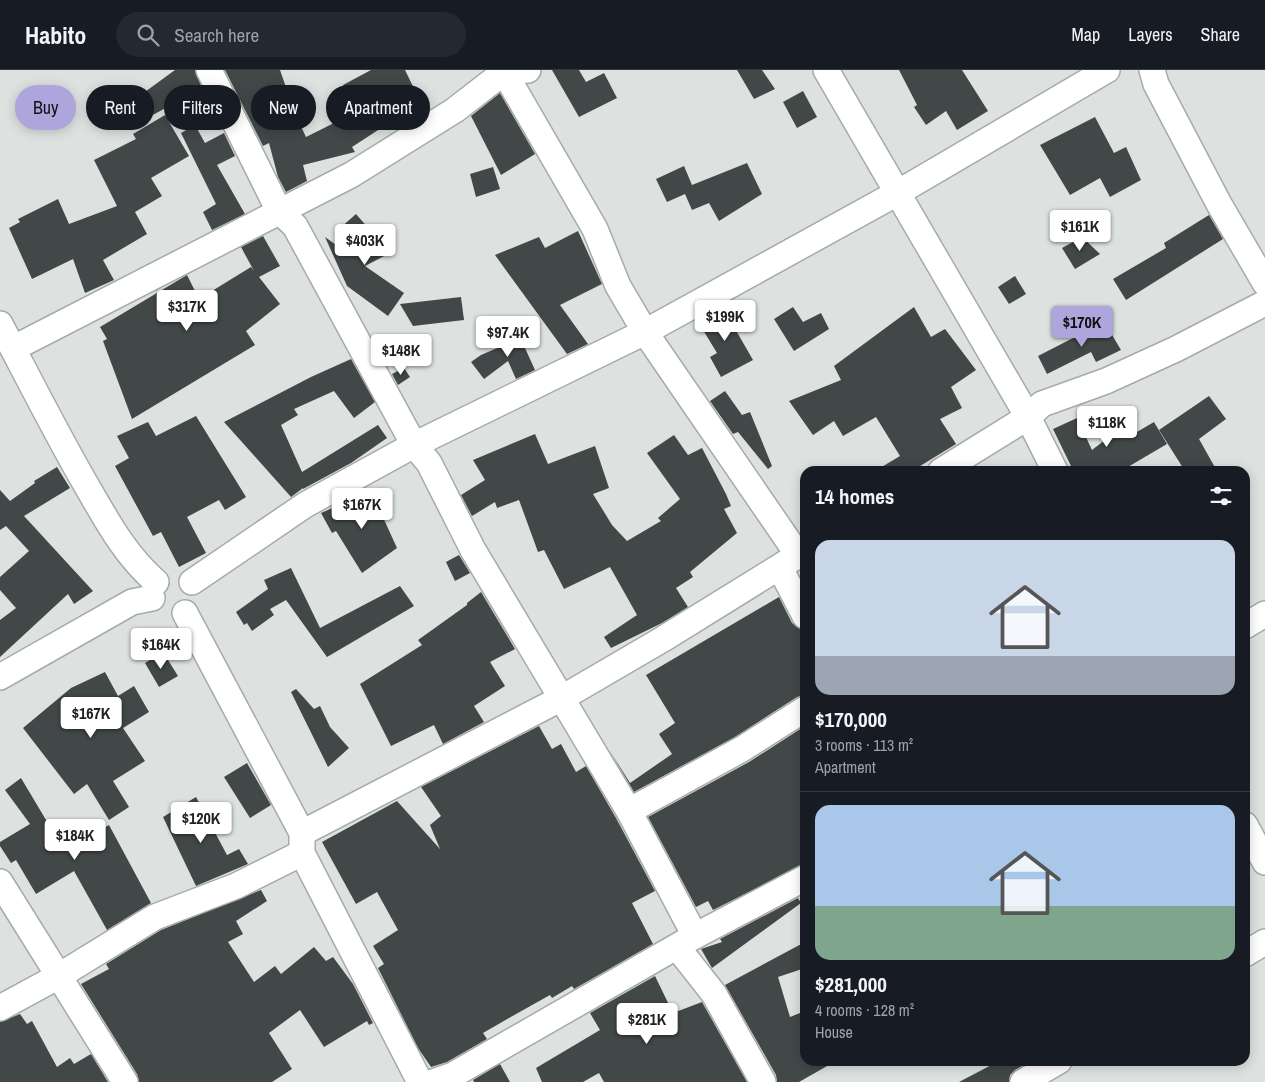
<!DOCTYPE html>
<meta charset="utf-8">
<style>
:root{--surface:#171b24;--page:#242831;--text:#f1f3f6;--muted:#9ea1a6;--line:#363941;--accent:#aea5dc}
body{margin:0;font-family:"Archivo Narrow",sans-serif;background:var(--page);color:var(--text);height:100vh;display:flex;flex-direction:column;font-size:19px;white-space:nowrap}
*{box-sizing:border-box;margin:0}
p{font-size:16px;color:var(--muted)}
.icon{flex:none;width:28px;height:28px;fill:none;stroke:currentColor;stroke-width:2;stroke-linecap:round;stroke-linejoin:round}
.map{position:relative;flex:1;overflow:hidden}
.side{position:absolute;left:800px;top:396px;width:450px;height:600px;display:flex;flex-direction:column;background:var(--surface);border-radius:15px;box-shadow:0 2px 12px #0003}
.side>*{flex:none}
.top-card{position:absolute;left:15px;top:15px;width:475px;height:45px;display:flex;gap:10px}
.price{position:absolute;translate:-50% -42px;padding:0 11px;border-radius:5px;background:#fff;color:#222;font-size:16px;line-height:32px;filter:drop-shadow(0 1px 2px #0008)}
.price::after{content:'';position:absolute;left:50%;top:30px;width:15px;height:11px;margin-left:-8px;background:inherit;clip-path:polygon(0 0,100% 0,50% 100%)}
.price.on{background:var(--accent);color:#111}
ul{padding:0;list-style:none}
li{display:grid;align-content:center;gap:10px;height:265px;padding:0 15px}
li+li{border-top:1px solid var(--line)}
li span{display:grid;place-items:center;height:155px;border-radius:15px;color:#555}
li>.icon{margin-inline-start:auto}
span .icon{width:90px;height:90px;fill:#fffc;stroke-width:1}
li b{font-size:21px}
h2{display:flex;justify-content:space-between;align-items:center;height:60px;padding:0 15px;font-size:21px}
.tag{padding:0 18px;border-radius:22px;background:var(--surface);box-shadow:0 2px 12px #0003;font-size:18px;line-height:45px}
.tag.on{background:var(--accent);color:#111}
header{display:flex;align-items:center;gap:30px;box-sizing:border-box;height:70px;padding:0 25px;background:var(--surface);border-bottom:1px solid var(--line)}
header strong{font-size:24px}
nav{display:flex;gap:28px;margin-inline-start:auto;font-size:18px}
.search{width:350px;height:45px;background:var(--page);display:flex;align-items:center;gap:12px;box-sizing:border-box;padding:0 18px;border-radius:28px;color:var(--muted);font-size:19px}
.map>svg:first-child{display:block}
.building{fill:#424747}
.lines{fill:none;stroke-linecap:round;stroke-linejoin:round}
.street-casing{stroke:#a6aba9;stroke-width:28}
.street{stroke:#fff;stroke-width:25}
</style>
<header>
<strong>Habito</strong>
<div class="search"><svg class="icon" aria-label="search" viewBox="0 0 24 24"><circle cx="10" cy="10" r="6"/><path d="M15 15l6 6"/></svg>Search here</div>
<nav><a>Map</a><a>Layers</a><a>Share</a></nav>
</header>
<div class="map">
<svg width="1265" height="1012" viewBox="0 0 1265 1012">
<rect width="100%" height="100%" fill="#dde2e0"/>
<!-- building -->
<g class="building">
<polygon points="175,0 195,0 202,18 151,46 138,27"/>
<polygon points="225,0 280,0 296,46 306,67 358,41 343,15 371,0 405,0 421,33 390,49 392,51 352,77 355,82 303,95 307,111 286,122 278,107 269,73 263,76"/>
<polygon points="552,0 579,0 586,12 604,3 617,28 579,47"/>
<polygon points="737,0 762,0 775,19 754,29"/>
<polygon points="899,0 962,0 988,41 957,60 946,41 926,55 914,37 917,35"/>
<polygon points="803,21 817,47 797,58 783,32"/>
<polygon points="500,23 535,84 501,105 471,46"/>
<polygon points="165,45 189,86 151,108 162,126 135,142 147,164 103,190 114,210 85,223 73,189 32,209 9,158 20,152 18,149 58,129 69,154 117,136 94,90 136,69 133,64"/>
<polygon points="1095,47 1114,83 1126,77 1141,110 1110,127 1100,108 1070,125 1040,75"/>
<polygon points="195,55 205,73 224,63 235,86 217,95 245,144 212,160 203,142 216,134 181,63"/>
<polygon points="747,93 762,124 719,151 709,133 692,140 685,124 667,132 656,109 684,96 692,115"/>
<polygon points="493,97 500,119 476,127 470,104"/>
<polygon points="356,144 390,183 365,196 404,223 388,246 347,216 325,167 346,182 355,178 339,159"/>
<polygon points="1209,145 1223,169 1126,230 1113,209 1166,178 1164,173"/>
<polygon points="578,161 602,214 560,235 588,274 567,284 495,185 539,167 545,178"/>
<polygon points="263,166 280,196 259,207 280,234 246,261 255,275 132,349 103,271 107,269 100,257 187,205 199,229 251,197 254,201 241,177"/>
<polygon points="1082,167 1100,184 1075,199 1062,178"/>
<polygon points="1015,206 1026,224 1009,234 998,217"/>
<polygon points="461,227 464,250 413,256 400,234"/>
<polygon points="722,236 753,290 721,307 710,287 717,283 697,250"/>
<polygon points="793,237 803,252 821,243 829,259 794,281 774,249"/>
<polygon points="914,237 931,267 945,259 976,300 951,317 962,338 940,349 956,374 912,401 875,401 900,386 876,347 843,366 834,351 813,365 789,331 841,310 834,296"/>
<polygon points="1102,248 1121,280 1096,292 1091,282 1047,304 1038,286 1075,267"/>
<polygon points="534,262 538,268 525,278 535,300 516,309 508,291 484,309 471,292 481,285"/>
<polygon points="351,289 375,332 354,348 334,321 294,339 298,345 281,355 302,402 378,355 387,368 351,393 303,419 303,418 291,427 224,352 311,307"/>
<polygon points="404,298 410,307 398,315 392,304"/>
<polygon points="725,321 742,345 750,342 772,396 768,399 738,362 733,364 710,331"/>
<polygon points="1209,326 1226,349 1199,369 1217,401 1185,401 1159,360"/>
<polygon points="196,346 246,427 225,440 219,430 187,447 206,483 179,497 161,462 153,466 115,396 129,388 117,366 148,352 156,366"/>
<polygon points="1077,348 1092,380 1123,356 1130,366 1154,352 1167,374 1121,401 1069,401 1069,398 1071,396 1053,359"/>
<polygon points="535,364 548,394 595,376 609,418 593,424 612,455 627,471 661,451 658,448 680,429 647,383 674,365 688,385 702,378 726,424 731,436 724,439 737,463 690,502 693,507 676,518 688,537 662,553 611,578 604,567 637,545 610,497 564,519 544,480 538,482 519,430 497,438 495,432 472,446 461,425 485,410 473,390"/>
<polygon points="57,397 70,418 24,446 93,521 74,534 68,524 0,587 0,550 16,538 0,520 0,507 29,481 6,456 0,460 0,420 10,431 35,413 34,411"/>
<polygon points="371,421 397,478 362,503 336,461 332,463 321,443"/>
<polygon points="459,485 470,503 455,511 446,492"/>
<polygon points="291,498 320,558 400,516 414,536 327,587 286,530 270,539 274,545 252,561 247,553 244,555 236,542 268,519 264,510"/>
<polygon points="481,522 515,579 490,592 505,616 474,636 484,652 443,674 434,655 391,676 360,614 422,575 418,570 467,535 467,533"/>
<polygon points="779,527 792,553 802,560 805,565 805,625 797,627 735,667 634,722 610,681 630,713 672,684 659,664 675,653 646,605"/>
<polygon points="163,582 178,606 159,617 145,593"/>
<polygon points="105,602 118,626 134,616 149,642 123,658 145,691 113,711 129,737 109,750 87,714 74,724 23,658 71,618"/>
<polygon points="296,619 314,639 320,636 330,657 349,678 328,697 291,622"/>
<polygon points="539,656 552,679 561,674 576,702 586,696 616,748 655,821 632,833 653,874 574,919 572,916 552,928 550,925 509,948 483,963 487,969 447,992 431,997 418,978 378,898 384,894 373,876 398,860 377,822 356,834 322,772 397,731 440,779 430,755 441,746 421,717"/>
<polygon points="805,656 805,794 713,840 708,831 696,837 648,747 749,692"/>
<polygon points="247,693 271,735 250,748 224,707"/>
<polygon points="21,708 52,760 64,754 76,775 109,755 151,833 107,860 74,801 36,824 16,790 11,793 0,776 0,772 30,754 5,720"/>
<polygon points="196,727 227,785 239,779 248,794 196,816 163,747"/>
<polygon points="261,820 267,831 236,851 243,864 228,872 254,912 275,896 281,904 314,877 326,891 333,887 353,914 373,953 369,955 367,951 324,977 300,940 269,963 292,999 272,1012 139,1012 137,1004 81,914 109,899 106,894 161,860"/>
<polygon points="798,828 801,833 712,898 701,879 722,872 720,869"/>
<polygon points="805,872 805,898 778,907 790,947 805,941 805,991 836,991 799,1012 777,1012 776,1005 725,915"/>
<polygon points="655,906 673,943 702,932 747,1012 604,1012 599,1003 583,1012 542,1012 536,998 600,960 590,943"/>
<polygon points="20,944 27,954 32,951 57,997 70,988 74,994 91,984 108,1012 0,1012 0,952"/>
<polygon points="999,991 1029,992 1015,1000 1010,1005 1009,1012 959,1012"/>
<polygon points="500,994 510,1012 474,1012 473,1010"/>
</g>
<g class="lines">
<defs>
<g id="street">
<polyline points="209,0 279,141 295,156 414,375 429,393 473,480 629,741 695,866"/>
<polyline points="503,0 595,159 618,216 645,262 798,485"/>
<polyline points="826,0 1028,347 1055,401"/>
<polyline points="1152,0 1156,14 1219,134 1265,213"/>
<path d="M 0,254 C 28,307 55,361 85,413 C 106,449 124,484 156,512"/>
<polyline points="14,278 351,105 455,40 504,2 528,0"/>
<polyline points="941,401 1028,347 1042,334 1106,311 1176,279 1265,233"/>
<polyline points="780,498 805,546"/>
<polyline points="192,512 305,435 414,375 645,262 899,122 1107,0"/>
<polyline points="185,543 302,763 302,783 420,1012"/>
<polyline points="1245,556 1265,544"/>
<polyline points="0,607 132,532 152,528"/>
<polyline points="629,741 742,679 805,639"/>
<polyline points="1245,755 1265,792"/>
<polyline points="302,763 562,628 663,569 805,481"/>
<polyline points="0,812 125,1012"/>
<polyline points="677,877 714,924 763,1012"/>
<polyline points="1245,884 1265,872"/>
<polyline points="0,938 59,906 155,847 236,816 302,783"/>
<polyline points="433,1012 453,1005 695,866 805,808"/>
<polyline points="1023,1012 1059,991"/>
</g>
</defs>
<!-- street casing -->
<use href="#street" class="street-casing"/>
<!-- street -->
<use href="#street" class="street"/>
</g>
</svg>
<b class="price" style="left:1080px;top:182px">$161K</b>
<b class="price" style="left:365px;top:196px">$403K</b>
<b class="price" style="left:187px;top:262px">$317K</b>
<b class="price" style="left:725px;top:272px">$199K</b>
<b class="price on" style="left:1082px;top:278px">$170K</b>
<b class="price" style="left:508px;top:288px">$97.4K</b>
<b class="price" style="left:401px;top:306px">$148K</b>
<b class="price" style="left:1107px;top:378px">$118K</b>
<b class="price" style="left:362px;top:460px">$167K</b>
<b class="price" style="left:161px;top:600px">$164K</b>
<b class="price" style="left:91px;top:669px">$167K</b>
<b class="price" style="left:201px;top:774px">$120K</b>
<b class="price" style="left:75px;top:791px">$184K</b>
<b class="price" style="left:647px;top:975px">$281K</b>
<div class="top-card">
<a class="tag on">Buy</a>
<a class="tag">Rent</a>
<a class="tag">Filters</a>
<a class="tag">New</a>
<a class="tag">Apartment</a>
</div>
<section class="side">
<h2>14 homes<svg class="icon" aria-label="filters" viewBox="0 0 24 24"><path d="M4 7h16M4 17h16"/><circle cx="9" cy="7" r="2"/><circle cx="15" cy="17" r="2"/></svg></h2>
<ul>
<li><span style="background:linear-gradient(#c9d6e8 75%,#9aa5b1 0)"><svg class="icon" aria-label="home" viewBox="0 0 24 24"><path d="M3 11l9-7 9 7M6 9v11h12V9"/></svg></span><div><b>$170,000</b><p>3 rooms · 113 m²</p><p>Apartment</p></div></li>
<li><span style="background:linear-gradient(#a9c7e8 65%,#7fa58c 0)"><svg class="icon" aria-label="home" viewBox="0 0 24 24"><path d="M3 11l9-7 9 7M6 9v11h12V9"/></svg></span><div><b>$281,000</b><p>4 rooms · 128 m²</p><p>House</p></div></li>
</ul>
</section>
</div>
